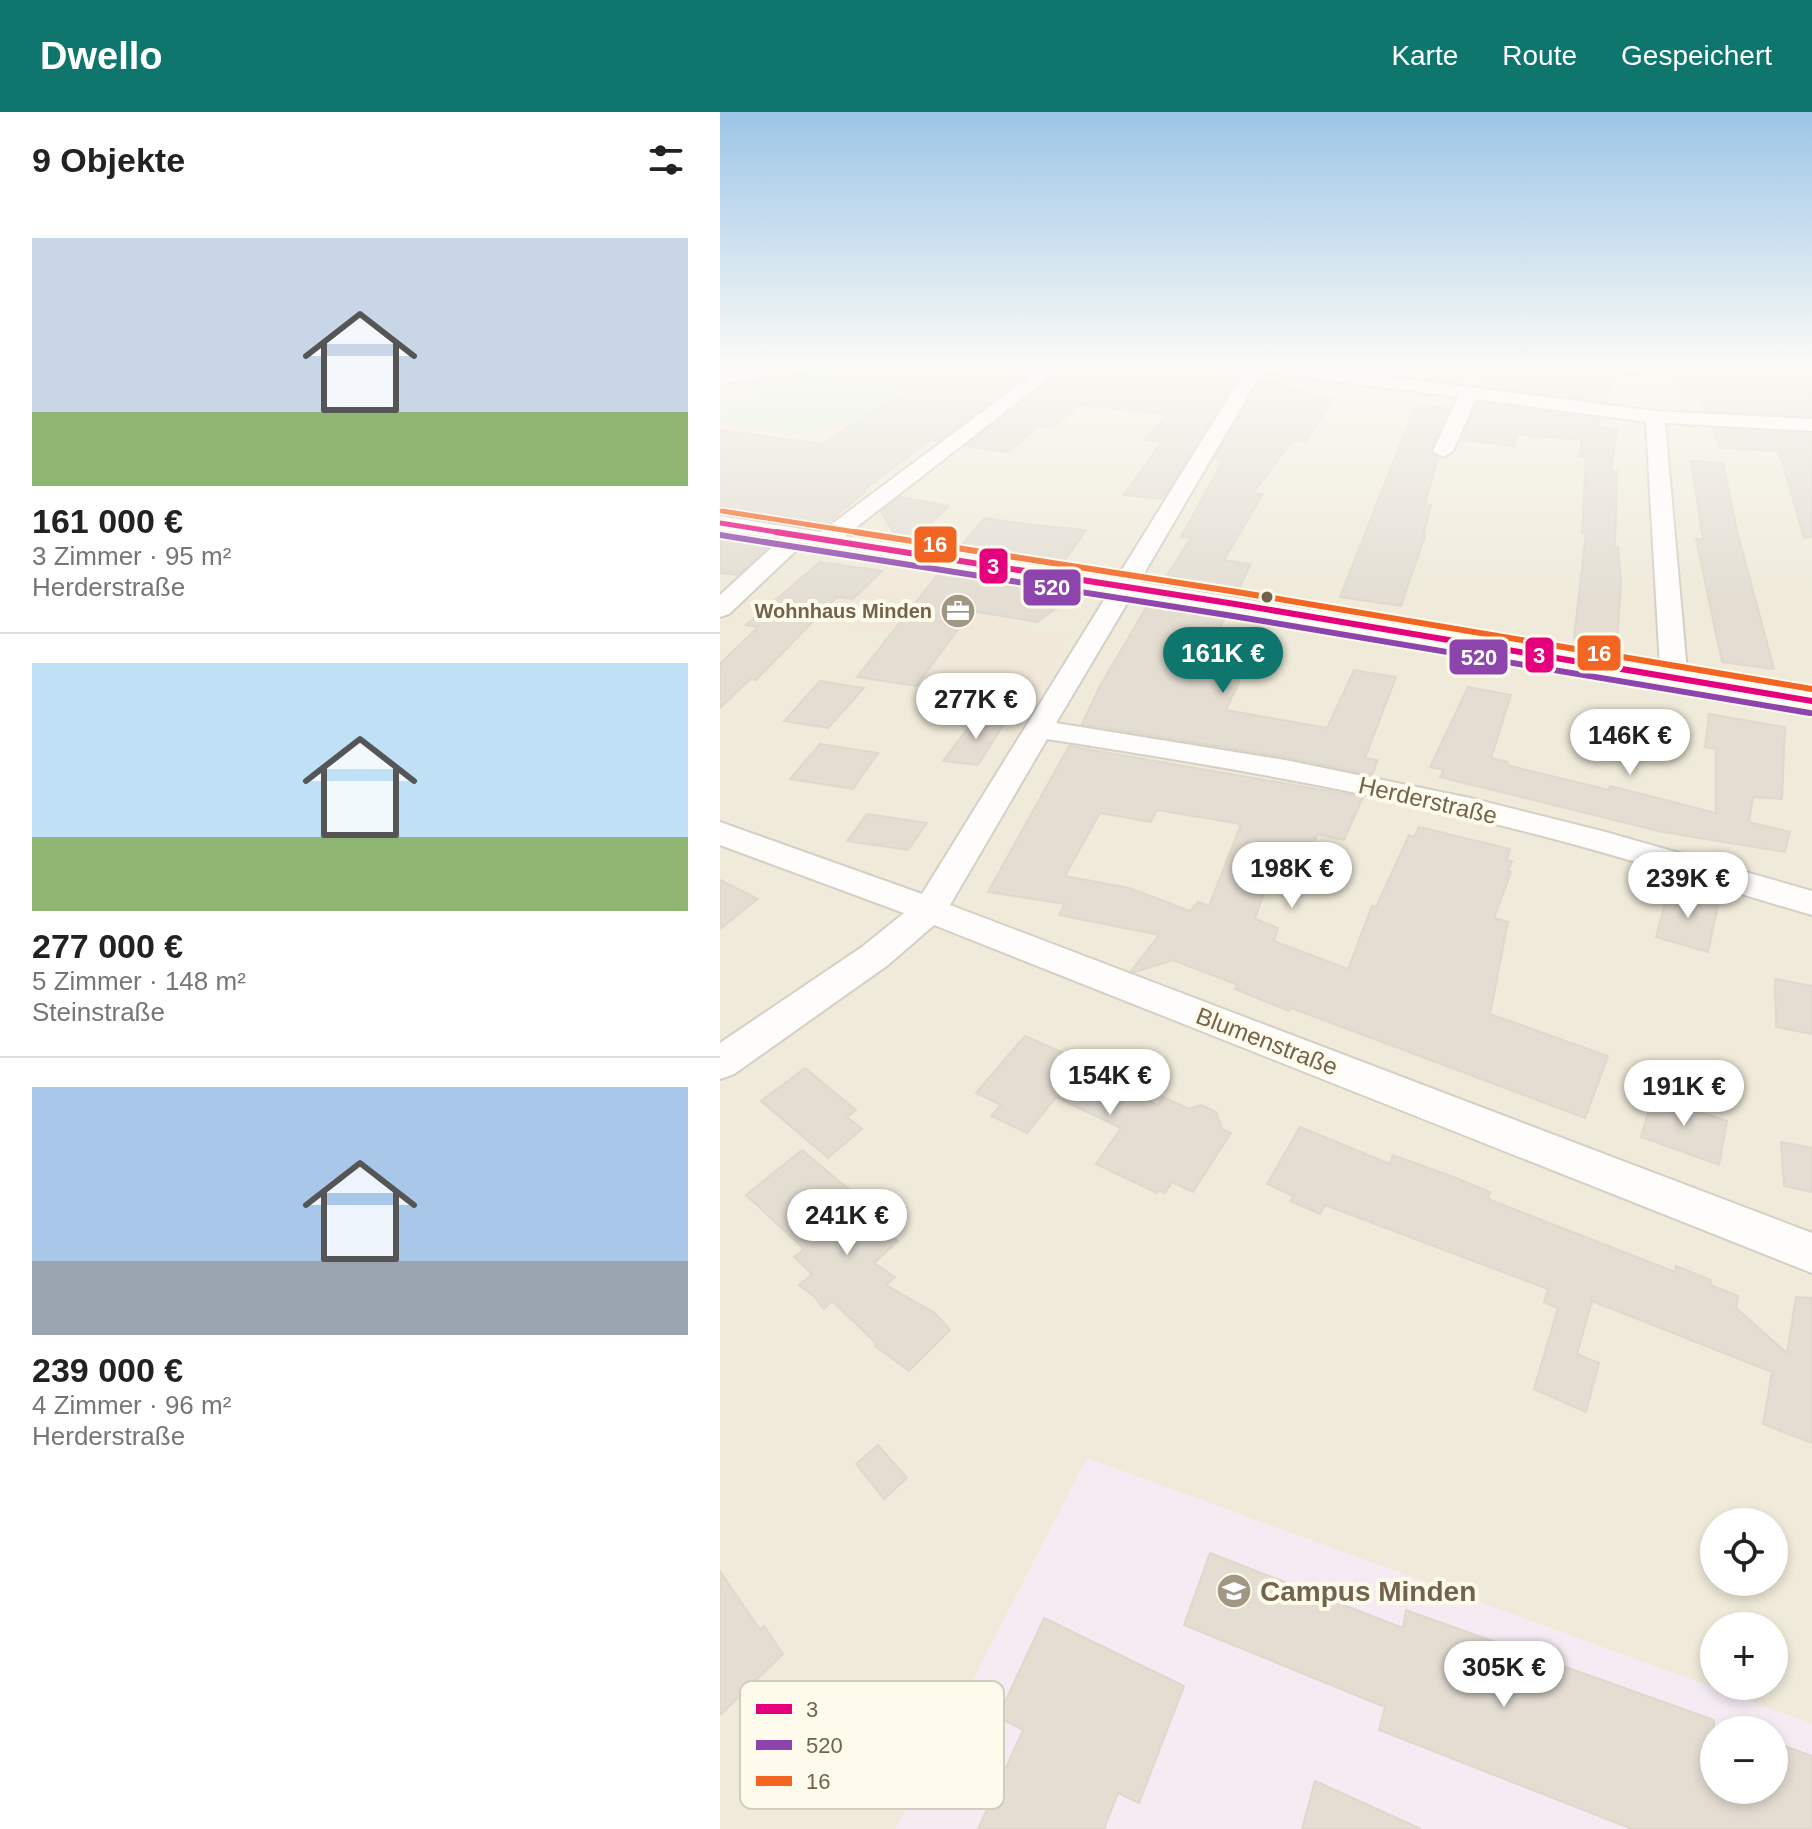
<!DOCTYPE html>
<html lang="de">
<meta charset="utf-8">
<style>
:root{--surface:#fff;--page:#f6f6f6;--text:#222;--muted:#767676;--line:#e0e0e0;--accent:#0f766e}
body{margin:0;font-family:Arial,sans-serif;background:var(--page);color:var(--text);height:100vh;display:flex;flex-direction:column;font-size:30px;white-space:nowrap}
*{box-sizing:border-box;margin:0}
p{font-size:26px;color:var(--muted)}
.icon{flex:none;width:44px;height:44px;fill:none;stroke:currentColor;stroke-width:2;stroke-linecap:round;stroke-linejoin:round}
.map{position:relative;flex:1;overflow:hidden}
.details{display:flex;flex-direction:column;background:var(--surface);width:720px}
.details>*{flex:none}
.fabs{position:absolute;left:980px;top:1396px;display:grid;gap:16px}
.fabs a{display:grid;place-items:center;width:88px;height:88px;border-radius:50%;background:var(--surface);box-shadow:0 4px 12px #0003;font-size:40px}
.price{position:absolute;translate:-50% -68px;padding:0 18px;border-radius:28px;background:#fff;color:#222;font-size:26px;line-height:52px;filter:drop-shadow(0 2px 4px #0008)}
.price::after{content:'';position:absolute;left:50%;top:48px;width:24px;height:18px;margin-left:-12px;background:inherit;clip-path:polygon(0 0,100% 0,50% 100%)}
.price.on{background:var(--accent);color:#fff}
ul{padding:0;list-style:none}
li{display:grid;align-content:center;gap:16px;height:424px;padding:0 32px}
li+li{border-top:2px solid var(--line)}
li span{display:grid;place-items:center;height:248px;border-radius:0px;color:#555}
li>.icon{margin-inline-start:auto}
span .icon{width:144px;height:144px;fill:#fffc;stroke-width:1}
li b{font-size:34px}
h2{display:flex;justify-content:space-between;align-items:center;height:96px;padding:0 32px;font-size:34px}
header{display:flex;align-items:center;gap:48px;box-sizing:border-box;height:112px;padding:0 40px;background:var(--accent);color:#fff}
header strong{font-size:38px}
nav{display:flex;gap:44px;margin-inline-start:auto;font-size:28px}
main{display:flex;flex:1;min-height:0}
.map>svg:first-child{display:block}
.residential{fill:#efead9;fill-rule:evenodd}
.commercial{fill:#f1e8d9}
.education{fill:#f5ebf2;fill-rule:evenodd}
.green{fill:#deeed6}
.building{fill:#e3ddd2;stroke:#dfd9cd;stroke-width:2;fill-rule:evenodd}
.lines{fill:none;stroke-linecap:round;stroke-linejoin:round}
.minor-casing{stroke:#d4d0c6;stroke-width:4}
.minor{fill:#fefdfc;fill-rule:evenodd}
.bus-1-far1-casing{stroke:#fefbec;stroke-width:8}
.bus-1-casing{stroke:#fefbec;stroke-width:10}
.bus-2-casing{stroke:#fefbec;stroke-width:10}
.bus-3-far1-casing{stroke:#fefbec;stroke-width:8}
.bus-3-casing{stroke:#fefbec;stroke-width:10}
.bus-1-far1{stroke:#e5007d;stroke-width:5}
.bus-1{stroke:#e5007d;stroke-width:6}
.bus-2{stroke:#8e44ad;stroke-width:6}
.bus-3-far1{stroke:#f26522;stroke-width:5}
.bus-3{stroke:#f26522;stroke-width:6}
.bus-dot{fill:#74634c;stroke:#fefbec;stroke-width:3}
.labels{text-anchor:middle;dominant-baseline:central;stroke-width:8;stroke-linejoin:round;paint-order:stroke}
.far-poi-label{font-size:20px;font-weight:bold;fill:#74634c;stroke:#fefbec;text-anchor:end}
.street-label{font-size:24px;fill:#74634c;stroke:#fefbec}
.near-poi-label{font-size:28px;font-weight:bold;fill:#74634c;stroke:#fefbec;text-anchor:start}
.key{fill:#fefbec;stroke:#d5cdbc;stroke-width:2}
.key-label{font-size:22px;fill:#74634c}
.line-badge{stroke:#fefbec;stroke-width:3}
.badge-label{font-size:22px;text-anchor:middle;font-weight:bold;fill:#fff}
</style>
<header>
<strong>Dwello</strong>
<nav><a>Karte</a><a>Route</a><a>Gespeichert</a></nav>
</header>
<main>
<section class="details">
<h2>9 Objekte<svg class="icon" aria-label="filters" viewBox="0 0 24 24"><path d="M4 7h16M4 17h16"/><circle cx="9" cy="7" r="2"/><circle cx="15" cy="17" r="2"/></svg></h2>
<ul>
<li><span style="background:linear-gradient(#c9d6e8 70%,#8fb573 0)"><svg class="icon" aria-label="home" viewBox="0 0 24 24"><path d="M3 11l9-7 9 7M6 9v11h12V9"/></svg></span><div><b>161 000 €</b><p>3 Zimmer · 95 m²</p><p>Herderstraße</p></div></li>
<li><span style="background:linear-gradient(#bfe0f5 70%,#8fb573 0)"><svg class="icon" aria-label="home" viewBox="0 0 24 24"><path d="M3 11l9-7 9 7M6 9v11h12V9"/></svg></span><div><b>277 000 €</b><p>5 Zimmer · 148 m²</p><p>Steinstraße</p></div></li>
<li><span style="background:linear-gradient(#a9c7e8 70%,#9aa5b1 0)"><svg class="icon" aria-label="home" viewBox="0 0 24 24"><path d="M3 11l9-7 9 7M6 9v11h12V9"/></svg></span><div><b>239 000 €</b><p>4 Zimmer · 96 m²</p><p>Herderstraße</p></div></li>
</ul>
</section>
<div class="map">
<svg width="1092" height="1717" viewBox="0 0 1092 1717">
<rect width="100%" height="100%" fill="#f6f4eb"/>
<!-- residential -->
<g class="residential">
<polygon points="111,252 1006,252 1048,319 1092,321 1092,575 0,410 0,266"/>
<path d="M 0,413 L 163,443 L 97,509 L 172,521 L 135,565 L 307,594 L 349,523 L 288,515 L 322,468 L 1092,603 L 1092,1612 L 367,1346 L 176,1717 L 0,1717 ZM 994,1410 L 1054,1410 L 1054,1470 L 994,1470 ZM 994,1514 L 1054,1514 L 1054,1574 L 994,1574 Z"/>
</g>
<!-- commercial -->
<polygon class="commercial" points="163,443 322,468 288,515 350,523 307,595 224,578 134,565 171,521 96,509"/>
<!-- education -->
<path class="education" d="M 367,1346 L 1092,1612 L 1092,1717 L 176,1717 ZM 994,1618 L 1054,1618 L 1054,1678 L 994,1678 Z"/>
<!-- green -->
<polygon class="green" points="114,264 105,270 179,281 133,311 109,308 89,322 3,311 3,302 34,286 35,271"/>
<!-- building -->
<g class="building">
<polygon points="127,252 320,252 218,329 210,328 142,379 145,380 100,417 0,401 0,318 102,332 188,278 125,268"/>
<polygon points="777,252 795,252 895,265 886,290 765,274"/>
<polygon points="1013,252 1092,252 1092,304 986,299 980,285 963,284 949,255 1016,257"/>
<polygon points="349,254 451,267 475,254 518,264 442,387 404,383 441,330 424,328 447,303 361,292 332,316 319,314 288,340 247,334"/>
<polygon points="540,269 558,271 613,288 586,330 573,328 533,381 543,382 504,448 531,452 516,483 442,471 471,426 461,425 503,349 496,345"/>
<polygon points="758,290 880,307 877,315 897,317 891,359 897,359 895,435 898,435 901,470 897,531 854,526 866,421 862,421 866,345 859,344 862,328 797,322 794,334 741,328"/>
<polygon points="696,293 729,296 710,338 718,346 705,392 711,393 703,424 705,424 681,494 620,485"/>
<polygon points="993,317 1092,322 1092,425 1084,426 1059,339 1000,336"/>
<polygon points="971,349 1003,351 1017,419 1054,557 1002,550 976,427 983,428"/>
<polygon points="180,385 229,394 190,431 179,429 161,400"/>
<polygon points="264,406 312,413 366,418 341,454 238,438"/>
<polygon points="0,421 54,429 18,463 0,461"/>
<polygon points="100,450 162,459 133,487 117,485 36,568 30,567 0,596 0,552 38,515 26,513"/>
<polygon points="223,456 328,473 321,483 348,488 317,510 252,499 196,574 137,565"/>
<polygon points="430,489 507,502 497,522 539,527 506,598 607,616 634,558 676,565 645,646 658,648 652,663 566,645 362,612 380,574"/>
<polygon points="100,569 144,576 108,616 64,609"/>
<polygon points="748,575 791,583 771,646 788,650 787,653 889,678 890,674 996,701 996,637 985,635 989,602 1065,615 1062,687 1033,685 1029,710 1070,720 1065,740 943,720 720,665 724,658 710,655"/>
<polygon points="257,604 286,608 258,653 223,649"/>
<polygon points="100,632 158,641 133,677 70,667"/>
<path d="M 349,634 L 643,685 L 624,728 L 597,722 L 586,753 L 555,748 L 535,807 L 558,816 L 554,829 L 628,857 L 652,794 L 656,795 L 689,723 L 694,725 L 699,715 L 790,737 L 787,748 L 792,749 L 788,759 L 791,760 L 774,806 L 788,810 L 770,902 L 888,944 L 865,1006 L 571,896 L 569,899 L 515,877 L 518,873 L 453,848 L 415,860 L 411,859 L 439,823 L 339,803 L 345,792 L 268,780 ZM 437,698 L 521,712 L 489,794 L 478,790 L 470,799 L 409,776 L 345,764 L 380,701 L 431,710 Z"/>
<polygon points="147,702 207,711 188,738 127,729"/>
<polygon points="0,768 38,787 0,817"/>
<polygon points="949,776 999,790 988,840 936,825"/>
<polygon points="1055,867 1092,874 1092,922 1056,915"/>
<polygon points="305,924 363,950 358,957 438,993 443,985 469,997 481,993 496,1000 502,1017 511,1021 473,1080 452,1070 445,1081 439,1078 437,1081 376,1052 401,1016 336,985 307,1021 271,1004 281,993 256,981"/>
<polygon points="85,956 136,998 127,1005 142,1017 108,1046 41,989"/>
<polygon points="935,977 975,992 973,998 1007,1009 999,1053 921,1025"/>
<polygon points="580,1015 670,1052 673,1043 736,1066 770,1080 768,1087 955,1160 956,1154 991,1168 990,1173 1018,1184 1016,1196 1067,1241 1076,1185 1092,1186 1092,1331 1043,1312 1052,1260 872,1189 857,1242 879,1251 866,1300 814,1277 838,1196 824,1190 828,1177 605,1093 600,1102 570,1089 574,1084 547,1072"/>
<polygon points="1061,1030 1092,1036 1092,1080 1064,1074"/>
<polygon points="82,1038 162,1105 156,1110 178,1129 154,1151 175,1165 166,1173 215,1201 230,1218 189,1259 155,1234 157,1232 112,1189 104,1197 95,1185 79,1173 92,1162 74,1145 84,1137 26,1083"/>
<polygon points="158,1333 187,1366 164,1387 136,1352"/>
<polygon points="490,1441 683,1516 686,1498 994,1608 994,1678 1054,1678 1054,1630 1092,1644 1092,1717 912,1717 659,1618 665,1595 464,1513"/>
<polygon points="0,1459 40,1518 44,1514 63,1542 0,1603"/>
<polygon points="324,1506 464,1574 419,1691 398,1681 384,1717 258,1717 303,1618 278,1605"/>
<polygon points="595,1669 701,1717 582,1717"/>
</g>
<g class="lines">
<defs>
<g id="minor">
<polygon points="65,252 120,252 111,257 0,272 0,260"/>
<path d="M 326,252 L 347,252 L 125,424 L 397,466 L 526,257 L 516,252 L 570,252 L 935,299 L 1092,307 L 1092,319 L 945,311 L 967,560 L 1092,581 L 1092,597 L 412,483 L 336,611 L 565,648 L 750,686 L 882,719 L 1092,779 L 1092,803 C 998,776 906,745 811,721 C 652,680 490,652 327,627 L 230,793 L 1092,1121 L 1092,1161 L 214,813 L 168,853 L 14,962 L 0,967 L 0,931 L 142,835 L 184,801 L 0,733 L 0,710 L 202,782 L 389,480 L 84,431 L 9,502 L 0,505 L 0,483 L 61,427 L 0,418 L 0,404 L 101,420 ZM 542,260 L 738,285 L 713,339 L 723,345 L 733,339 L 756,287 L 926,310 L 940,555 L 419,470 Z"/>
<path d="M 879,252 L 932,252 L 933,255 C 922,264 890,261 879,252 Z"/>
</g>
</defs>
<!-- minor casing -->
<use href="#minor" class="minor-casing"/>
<!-- minor -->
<use href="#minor" class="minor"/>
<defs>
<polyline id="bus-1-far1" points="0,411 69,422"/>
<polyline id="bus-1" points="56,420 515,492 1092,589"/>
<polyline id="bus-2" points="0,423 513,504 1090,601"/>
<polyline id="bus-3-far1" points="2,399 148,422"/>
<polyline id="bus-3" points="135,420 517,480 1092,577"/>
</defs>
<!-- bus-1-far1 casing -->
<use href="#bus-1-far1" class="bus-1-far1-casing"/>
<!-- bus-1 casing -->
<use href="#bus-1" class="bus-1-casing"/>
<!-- bus-2 casing -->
<use href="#bus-2" class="bus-2-casing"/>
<!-- bus-3-far1 casing -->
<use href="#bus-3-far1" class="bus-3-far1-casing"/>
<!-- bus-3 casing -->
<use href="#bus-3" class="bus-3-casing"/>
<!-- bus-1-far1 -->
<use href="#bus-1-far1" class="bus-1-far1"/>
<!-- bus-1 -->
<use href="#bus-1" class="bus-1"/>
<!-- bus-2 -->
<use href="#bus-2" class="bus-2"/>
<!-- bus-3-far1 -->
<use href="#bus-3-far1" class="bus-3-far1"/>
<!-- bus-3 -->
<use href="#bus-3" class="bus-3"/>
</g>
<!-- sky -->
<linearGradient id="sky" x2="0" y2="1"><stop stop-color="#9dc5e7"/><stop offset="0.51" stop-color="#fbfaf6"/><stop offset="1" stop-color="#fbfaf6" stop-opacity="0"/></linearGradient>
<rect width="1092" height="493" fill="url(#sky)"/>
<!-- icons -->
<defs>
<symbol id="office-disc" viewBox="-11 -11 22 22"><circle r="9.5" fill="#a29684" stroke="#fefbec"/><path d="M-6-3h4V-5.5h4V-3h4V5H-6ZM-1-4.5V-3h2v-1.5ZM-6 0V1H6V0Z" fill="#fff"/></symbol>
<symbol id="university-disc" viewBox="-11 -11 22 22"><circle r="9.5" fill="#a29684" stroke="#fefbec"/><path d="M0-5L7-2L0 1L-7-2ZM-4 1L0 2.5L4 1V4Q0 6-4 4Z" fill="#fff"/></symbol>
</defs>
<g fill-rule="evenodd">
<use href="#office-disc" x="218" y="479" width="40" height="40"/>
<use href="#university-disc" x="494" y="1459" width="40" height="40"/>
</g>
<!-- markers -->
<circle class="bus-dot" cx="547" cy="485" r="7"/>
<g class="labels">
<!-- far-poi labels -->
<g class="far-poi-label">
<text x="212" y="499">Wohnhaus Minden</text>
</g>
<!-- street labels -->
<g class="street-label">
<text transform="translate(708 688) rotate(13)">Herderstraße</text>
<text transform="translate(547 929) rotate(21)">Blumenstraße</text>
</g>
<!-- near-poi labels -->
<g class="near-poi-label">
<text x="540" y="1479">Campus Minden</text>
</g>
</g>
<!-- legend -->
<rect x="20" y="1569" width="264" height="128" rx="12" class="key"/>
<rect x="36" y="1592" width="36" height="10" fill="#e5007d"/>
<rect x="36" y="1628" width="36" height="10" fill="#8e44ad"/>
<rect x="36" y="1664" width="36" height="10" fill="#f26522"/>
<g class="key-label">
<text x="86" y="1605">3</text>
<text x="86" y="1641">520</text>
<text x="86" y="1677">16</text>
</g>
<g class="line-badge">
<rect x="193" y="413" width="45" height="39" rx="8" fill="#f26522"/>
<rect x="258" y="435" width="31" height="38" rx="8" fill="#e5007d"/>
<rect x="302" y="456" width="60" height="39" rx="8" fill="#8e44ad"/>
<rect x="856" y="522" width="46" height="38" rx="8" fill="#f26522"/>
<rect x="804" y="524" width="31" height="38" rx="8" fill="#e5007d"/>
<rect x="728" y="526" width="61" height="38" rx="8" fill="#8e44ad"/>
</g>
<g class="badge-label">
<text x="215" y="440">16</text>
<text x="273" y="462">3</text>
<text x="332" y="483">520</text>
<text x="879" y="549">16</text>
<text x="819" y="551">3</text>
<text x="759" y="553">520</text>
</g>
</svg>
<div class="fabs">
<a><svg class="icon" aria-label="locate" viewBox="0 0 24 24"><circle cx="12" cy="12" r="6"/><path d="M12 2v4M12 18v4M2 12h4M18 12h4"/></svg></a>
<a>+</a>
<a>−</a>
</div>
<b class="price on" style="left:503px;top:583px">161K €</b>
<b class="price" style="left:256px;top:629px">277K €</b>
<b class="price" style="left:910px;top:665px">146K €</b>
<b class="price" style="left:572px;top:798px">198K €</b>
<b class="price" style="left:968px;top:808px">239K €</b>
<b class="price" style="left:390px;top:1005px">154K €</b>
<b class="price" style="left:964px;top:1016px">191K €</b>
<b class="price" style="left:127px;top:1145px">241K €</b>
<b class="price" style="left:784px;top:1597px">305K €</b>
</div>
</main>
